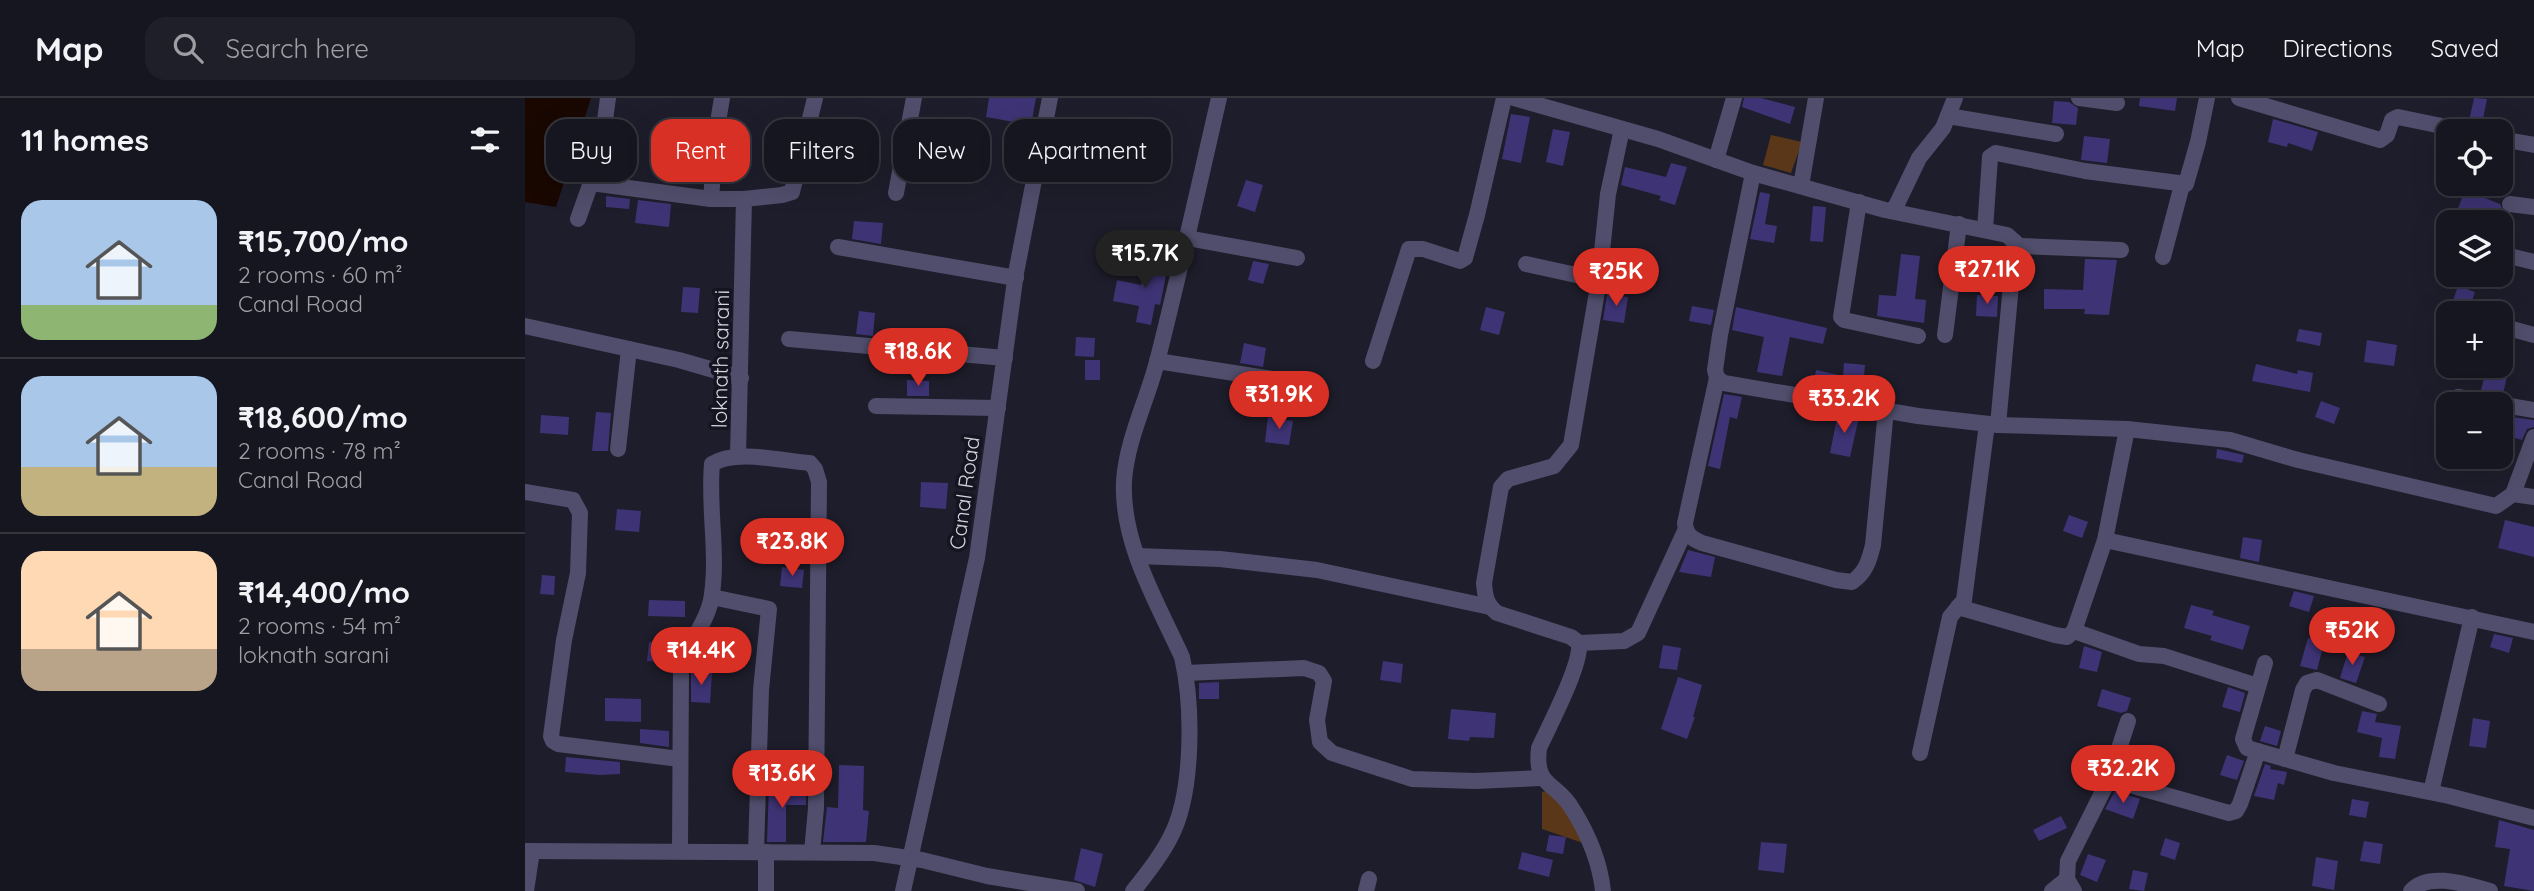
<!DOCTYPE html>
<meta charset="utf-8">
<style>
:root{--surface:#161620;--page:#1f1f29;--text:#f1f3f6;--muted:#9e9fa5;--line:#35353e;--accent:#d93025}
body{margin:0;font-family:Quicksand,sans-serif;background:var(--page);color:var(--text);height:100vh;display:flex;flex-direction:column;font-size:26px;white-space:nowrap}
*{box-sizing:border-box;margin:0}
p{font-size:23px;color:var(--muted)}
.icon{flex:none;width:38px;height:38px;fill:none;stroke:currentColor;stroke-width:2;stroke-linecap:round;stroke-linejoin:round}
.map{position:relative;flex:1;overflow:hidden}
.drawer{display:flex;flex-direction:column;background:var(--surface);width:525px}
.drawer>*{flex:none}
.guide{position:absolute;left:21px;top:21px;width:665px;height:63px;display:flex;gap:14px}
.tools{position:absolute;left:1911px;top:21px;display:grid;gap:14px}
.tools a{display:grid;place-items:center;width:77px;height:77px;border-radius:14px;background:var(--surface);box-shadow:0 7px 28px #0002,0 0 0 2px var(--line);font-size:35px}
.price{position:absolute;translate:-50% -60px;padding:0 16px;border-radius:24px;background:var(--accent);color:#fff;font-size:23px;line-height:46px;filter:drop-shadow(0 2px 4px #0008)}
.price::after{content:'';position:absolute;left:50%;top:42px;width:21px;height:16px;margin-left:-10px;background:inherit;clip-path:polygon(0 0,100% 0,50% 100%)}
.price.on{background:#222;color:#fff}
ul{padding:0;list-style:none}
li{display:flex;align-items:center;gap:21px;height:175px;padding:0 21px}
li+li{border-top:2px solid var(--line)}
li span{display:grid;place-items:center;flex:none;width:196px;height:140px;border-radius:21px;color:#555}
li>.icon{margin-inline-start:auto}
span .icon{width:84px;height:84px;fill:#fffc;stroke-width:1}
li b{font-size:30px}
h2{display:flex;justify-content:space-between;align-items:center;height:84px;padding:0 21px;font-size:30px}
.tag{padding:0 24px;border-radius:21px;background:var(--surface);box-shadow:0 7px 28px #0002,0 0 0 2px var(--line);font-size:24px;line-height:63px}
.tag.on{background:var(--accent);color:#fff}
header{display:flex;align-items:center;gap:42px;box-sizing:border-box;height:98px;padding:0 35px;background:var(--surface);border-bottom:2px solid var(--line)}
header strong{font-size:33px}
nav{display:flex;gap:38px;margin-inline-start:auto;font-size:24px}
.search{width:490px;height:63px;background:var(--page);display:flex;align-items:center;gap:18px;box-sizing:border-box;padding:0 24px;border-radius:21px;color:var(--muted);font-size:26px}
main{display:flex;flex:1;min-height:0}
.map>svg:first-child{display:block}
.green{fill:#5a3719}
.water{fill:#190700}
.building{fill:#3e3475}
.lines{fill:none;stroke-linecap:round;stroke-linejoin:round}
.minor{stroke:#504e6c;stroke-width:16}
.labels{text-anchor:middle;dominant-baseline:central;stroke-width:7;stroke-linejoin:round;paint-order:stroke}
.street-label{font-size:21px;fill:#d4d4dd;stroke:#151421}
</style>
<header>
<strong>Map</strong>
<div class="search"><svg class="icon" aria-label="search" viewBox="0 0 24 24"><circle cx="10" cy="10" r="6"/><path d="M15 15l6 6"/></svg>Search here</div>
<nav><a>Map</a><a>Directions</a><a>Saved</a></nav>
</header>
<main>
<section class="drawer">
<h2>11 homes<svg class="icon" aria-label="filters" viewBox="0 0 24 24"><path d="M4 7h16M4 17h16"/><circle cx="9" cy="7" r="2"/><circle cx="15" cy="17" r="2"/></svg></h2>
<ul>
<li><span style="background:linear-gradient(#a9c7e8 75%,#8fb573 0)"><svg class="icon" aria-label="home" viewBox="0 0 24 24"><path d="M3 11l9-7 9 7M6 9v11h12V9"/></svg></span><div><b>₹15,700/mo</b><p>2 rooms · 60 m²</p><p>Canal Road</p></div></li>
<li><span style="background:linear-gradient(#a9c7e8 65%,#c2b280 0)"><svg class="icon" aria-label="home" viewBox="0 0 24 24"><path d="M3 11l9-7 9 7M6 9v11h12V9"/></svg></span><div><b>₹18,600/mo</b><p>2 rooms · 78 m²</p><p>Canal Road</p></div></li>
<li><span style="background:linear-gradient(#ffd9b3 70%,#b9a48a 0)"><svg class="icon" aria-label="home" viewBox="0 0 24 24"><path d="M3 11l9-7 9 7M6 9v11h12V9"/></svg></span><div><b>₹14,400/mo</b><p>2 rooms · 54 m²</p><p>loknath sarani</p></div></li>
</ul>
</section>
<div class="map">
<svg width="2009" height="793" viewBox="0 0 2009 793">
<rect width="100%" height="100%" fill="#1e1d2b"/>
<!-- green -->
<g class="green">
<polygon points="1246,37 1277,44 1266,75 1238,67"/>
<polygon points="1029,691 1061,746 1017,731 1017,694"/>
</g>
<!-- water -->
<polygon class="water" points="0,0 66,0 31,109 0,104"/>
<!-- building -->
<g class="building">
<polygon points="464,0 511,0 506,27 461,19"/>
<polygon points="1219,0 1236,0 1270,9 1265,26 1217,9"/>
<polygon points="1615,0 1652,0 1650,13 1614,8"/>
<polygon points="1949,0 1962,1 1957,26 1944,23"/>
<polygon points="1529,3 1544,4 1553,10 1551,27 1527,25"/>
<polygon points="986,16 1005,19 996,65 977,61"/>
<polygon points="1748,21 1793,34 1787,53 1763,45 1762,49 1743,44"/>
<polygon points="1028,31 1045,34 1038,68 1021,64"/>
<polygon points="1559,38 1585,41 1582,65 1556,62"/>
<polygon points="130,48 153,50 152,67 129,65"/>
<polygon points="1146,65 1162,69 1150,107 1134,102 1136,98 1096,87 1100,69 1141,79"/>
<polygon points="721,82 738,87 730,114 712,108"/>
<polygon points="1940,92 1975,106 1979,114 1975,124 1951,115 1950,120 1932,113"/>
<polygon points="1235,94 1245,96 1240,126 1252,128 1249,145 1225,141"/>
<polygon points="81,98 105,101 104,111 81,109"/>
<polygon points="113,102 146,106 144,129 110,125"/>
<polygon points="1288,108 1301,109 1298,144 1285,143"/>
<polygon points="329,123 358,125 356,146 327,141"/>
<polygon points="1376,156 1395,158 1390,201 1401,202 1399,225 1352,218 1354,197 1371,198"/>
<polygon points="621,159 644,163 635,207 630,206 626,227 611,224 614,208 588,203 592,182 616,187"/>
<polygon points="1560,161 1592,162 1584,217 1559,216 1560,211 1519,211 1519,191 1558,192"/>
<polygon points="728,163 744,166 738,186 723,182"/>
<polygon points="1933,188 1950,194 1944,212 1927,206"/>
<polygon points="158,189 175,190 173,215 156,214"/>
<polygon points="1082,196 1103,199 1099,225 1078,222"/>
<polygon points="1452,197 1473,198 1472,219 1451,218"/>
<polygon points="1167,208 1189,212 1186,227 1164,223"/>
<polygon points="961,209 980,214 974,237 955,232"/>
<polygon points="1211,209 1302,230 1298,246 1265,239 1257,278 1232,274 1239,239 1207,232"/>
<polygon points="334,213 350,215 348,238 331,236"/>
<polygon points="1774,231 1797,235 1795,248 1771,243"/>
<polygon points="551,239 570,240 569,259 550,258"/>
<polygon points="1842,242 1872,247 1869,268 1839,264"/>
<polygon points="719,245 741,250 738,269 715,265"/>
<polygon points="1976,245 1989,248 1978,296 1956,292 1962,268 1976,268"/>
<rect x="560" y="262" width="15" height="20"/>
<polygon points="1319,265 1340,267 1337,298 1288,289 1291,272 1318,278"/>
<polygon points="1731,266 1772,276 1773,272 1788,275 1785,294 1727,283"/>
<polygon points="382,282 404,283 404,298 382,298"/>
<polygon points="1199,296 1217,299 1212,321 1205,319 1195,371 1183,368"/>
<polygon points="1796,303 1815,310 1809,326 1790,319"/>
<polygon points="71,314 86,315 83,353 67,353"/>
<polygon points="1313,315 1334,319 1325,359 1305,355"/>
<polygon points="16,317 44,319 43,337 15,335"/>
<polygon points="1979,318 2009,322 2009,329 2002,331 1997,342 1976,336"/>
<polygon points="743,319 768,323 764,347 740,344"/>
<polygon points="1692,351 1719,357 1717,365 1691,360"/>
<polygon points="396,384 423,385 421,411 395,409"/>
<polygon points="92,411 116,413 114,434 90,432"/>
<polygon points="1544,417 1563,424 1557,440 1538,433"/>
<polygon points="1980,422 2009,429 2009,459 1973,450"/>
<polygon points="1718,439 1737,442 1734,464 1715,460"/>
<polygon points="1163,452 1190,459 1186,479 1154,474"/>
<polygon points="257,469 279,472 277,490 255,488"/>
<polygon points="17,477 30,478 29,497 15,496"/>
<polygon points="1769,493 1789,498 1784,514 1764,508"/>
<polygon points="124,502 160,503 160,519 123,518"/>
<polygon points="1666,507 1689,513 1687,517 1725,528 1718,552 1685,542 1687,538 1659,530"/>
<polygon points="1805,518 1820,523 1814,541 1799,536"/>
<polygon points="1969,536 1988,540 1984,555 1965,549"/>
<polygon points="1783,540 1799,545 1792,572 1775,568"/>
<polygon points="124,544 150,546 147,565 122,563"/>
<polygon points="1138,547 1156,550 1152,572 1134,570"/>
<polygon points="1559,548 1577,554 1572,574 1554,570"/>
<polygon points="1823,554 1840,559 1831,585 1815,580"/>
<polygon points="858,563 878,566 876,585 855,582"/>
<polygon points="166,573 187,574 185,605 166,604"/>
<polygon points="1153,579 1177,587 1168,619 1170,619 1162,641 1136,631"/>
<polygon points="694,584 694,601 674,601 674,585"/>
<polygon points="1703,589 1720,595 1715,614 1697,609"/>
<polygon points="1577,591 1606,600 1602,613 1596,615 1572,608"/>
<polygon points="80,600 116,601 116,624 80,623"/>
<polygon points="926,611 971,615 969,640 945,639 944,643 923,641"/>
<polygon points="1837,613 1852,616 1850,624 1876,628 1870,661 1854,659 1857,640 1832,634"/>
<polygon points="1948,620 1965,623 1961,650 1944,648"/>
<polygon points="1740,628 1756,633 1752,648 1735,643"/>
<polygon points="115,631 144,633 144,649 115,645"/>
<polygon points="1702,657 1719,663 1712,682 1695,677"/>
<polygon points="41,659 95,664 95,676 75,677 40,674"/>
<polygon points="1740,666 1746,668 1745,671 1762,674 1759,687 1753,685 1749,702 1729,698"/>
<polygon points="314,667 339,668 338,712 344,713 341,744 298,744 302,709 313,710"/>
<polygon points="244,689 281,690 281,707 261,707 261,744 242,744"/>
<polygon points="1590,693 1615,701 1608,721 1580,711"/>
<polygon points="1827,701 1844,704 1841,720 1824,717"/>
<polygon points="1536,718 1542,730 1514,743 1508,732"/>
<polygon points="1974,722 2009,732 2009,793 1979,788 1985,751 1970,749"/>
<polygon points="1024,737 1041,739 1038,756 1021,753"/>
<polygon points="1640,740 1655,745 1650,762 1635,757"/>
<polygon points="1839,743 1858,746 1855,766 1835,763"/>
<polygon points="1236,744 1262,746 1259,775 1233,772"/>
<polygon points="556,750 578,756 570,789 549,782"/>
<polygon points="997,754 1028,762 1024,779 993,771"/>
<polygon points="1563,756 1581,762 1572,784 1555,777"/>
<polygon points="1791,759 1813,763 1809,792 1787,788"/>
<polygon points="1608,772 1623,775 1619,793 1604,791"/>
</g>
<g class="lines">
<!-- minor -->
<g class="minor">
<polyline points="197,0 191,36 186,101 219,101 213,358"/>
<polyline points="989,0 1133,41 1228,75 1195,237 1190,272 1192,280 1199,285 1393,318 1473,327 1602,331 1705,342 1773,362 1971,408 1988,396 2009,399"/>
<polyline points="1554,0 1592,5"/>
<polyline points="1714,0 1855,42 1862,37 1867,22 1873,19 1941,33"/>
<polyline points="1423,18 1531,36"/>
<polyline points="1976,41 2009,47"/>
<polyline points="1191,62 1209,0"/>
<polyline points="1228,75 1360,112 1482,137 1493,147 1497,148 1596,152"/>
<polyline points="66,85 186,101"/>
<polyline points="1276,88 1291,0"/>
<polyline points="371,95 389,0"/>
<polyline points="219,101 257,97 267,94 290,0"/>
<polyline points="1334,104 1316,219 1319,222 1393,238"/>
<polyline points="1985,106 2009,109"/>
<polyline points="1366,113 1371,108 1394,60 1418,30 1430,0"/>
<polyline points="53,121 75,59 83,0"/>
<polyline points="1460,132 1465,59 1471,55 1560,73 1661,86 1673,44 1682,0"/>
<polyline points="662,140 772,160"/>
<polyline points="313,149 491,180"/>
<polyline points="1976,156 2009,164"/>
<polyline points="1638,159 1657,87"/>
<polyline points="1001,166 1074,182"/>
<polyline points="0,228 154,262 216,280"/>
<polyline points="1976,228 2009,237"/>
<polyline points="1420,237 1434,126"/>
<polyline points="264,241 480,260"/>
<polyline points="632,263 761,283"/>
<polyline points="848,263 884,151 898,151 935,163 940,160 952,117 979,0"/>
<path d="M 1192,280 L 1160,425 C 1161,437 1166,440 1177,445 L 1311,482 L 1327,484 C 1341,474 1344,463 1348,447 L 1361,312"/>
<polyline points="1933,299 2009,312"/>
<polyline points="351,308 473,310"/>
<polyline points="1473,327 1490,144"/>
<polyline points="93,351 104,251"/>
<polyline points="0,394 48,402 55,415 53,475 39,542 26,638 28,643 33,646 155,661"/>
<polyline points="1988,396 2009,339"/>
<polyline points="1580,442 2009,534"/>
<polyline points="612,458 695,461 792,472 965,509"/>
<polyline points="187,499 244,511 236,592 231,754"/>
<polyline points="1433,509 1530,537 1542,539 1549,533 1580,442 1602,331"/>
<polyline points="1549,533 1614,556 1639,558 1733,588"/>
<polyline points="1054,545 1099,543 1113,535 1160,433"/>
<polyline points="1740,565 1718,641 1722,650 1809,675 1924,698 2009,720"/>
<polyline points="661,575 779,570 794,575 799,583 792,622 795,644 807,655 887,681 950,683 1016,680"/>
<polyline points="1395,655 1425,519 1439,502 1462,326"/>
<polyline points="1760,661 1778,592 1782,585 1792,582 1854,606"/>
<polyline points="1584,681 1704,715 1711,713 1715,706 1733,653"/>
<polyline points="1906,694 1947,519"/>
<path d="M 155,752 L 156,570 C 163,544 184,523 187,496 C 193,453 183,409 187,366 C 210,351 257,363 285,365 L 290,371 L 294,384 L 291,710 L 287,754"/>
<polyline points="0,753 349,755 397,762 462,778 552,793"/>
<polyline points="1,793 7,753"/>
<polyline points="241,793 241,754"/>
<polyline points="378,793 452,460 491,175 525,0"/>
<path d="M 608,793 C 621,777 636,758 645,740 C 669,696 668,607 657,559 C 632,504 596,445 599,383 C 602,340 623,301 633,260 C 655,173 674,87 694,0"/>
<polyline points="841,793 844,781"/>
<path d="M 1078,793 C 1075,765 1063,736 1048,712 C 1032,683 1009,691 1014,650 C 1024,628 1057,566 1054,545 L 1046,539 L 972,515 C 961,506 960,498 959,485 L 976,389 L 983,381 L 1029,368 L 1046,347 L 1074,182 L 1083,96 L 1097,31"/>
<polyline points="1527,793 1542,781"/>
<polyline points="1549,793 1542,781 1543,763 1584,681 1603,623"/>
<path d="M 1886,793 C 1904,773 1943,787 1965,793"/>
</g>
</g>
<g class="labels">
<!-- street labels -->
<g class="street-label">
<text transform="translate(195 261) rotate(-89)">loknath sarani</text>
<text transform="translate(439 395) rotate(-82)">Canal Road</text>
</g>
</g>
</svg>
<div class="tools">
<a><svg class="icon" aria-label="locate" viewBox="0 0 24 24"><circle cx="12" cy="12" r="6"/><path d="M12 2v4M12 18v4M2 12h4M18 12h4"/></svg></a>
<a><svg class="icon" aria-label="layers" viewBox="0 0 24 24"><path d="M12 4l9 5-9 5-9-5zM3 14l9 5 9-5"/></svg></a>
<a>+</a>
<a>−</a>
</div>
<b class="price on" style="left:620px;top:192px">₹15.7K</b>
<b class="price" style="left:1462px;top:208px">₹27.1K</b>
<b class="price" style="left:1091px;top:210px">₹25K</b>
<b class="price" style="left:393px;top:290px">₹18.6K</b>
<b class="price" style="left:754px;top:333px">₹31.9K</b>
<b class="price" style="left:1319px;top:337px">₹33.2K</b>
<b class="price" style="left:267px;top:480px">₹23.8K</b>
<b class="price" style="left:1827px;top:569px">₹52K</b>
<b class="price" style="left:176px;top:589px">₹14.4K</b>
<b class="price" style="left:1598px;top:707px">₹32.2K</b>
<b class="price" style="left:257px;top:712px">₹13.6K</b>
<div class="guide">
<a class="tag">Buy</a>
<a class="tag on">Rent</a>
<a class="tag">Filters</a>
<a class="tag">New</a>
<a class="tag">Apartment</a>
</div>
</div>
</main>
